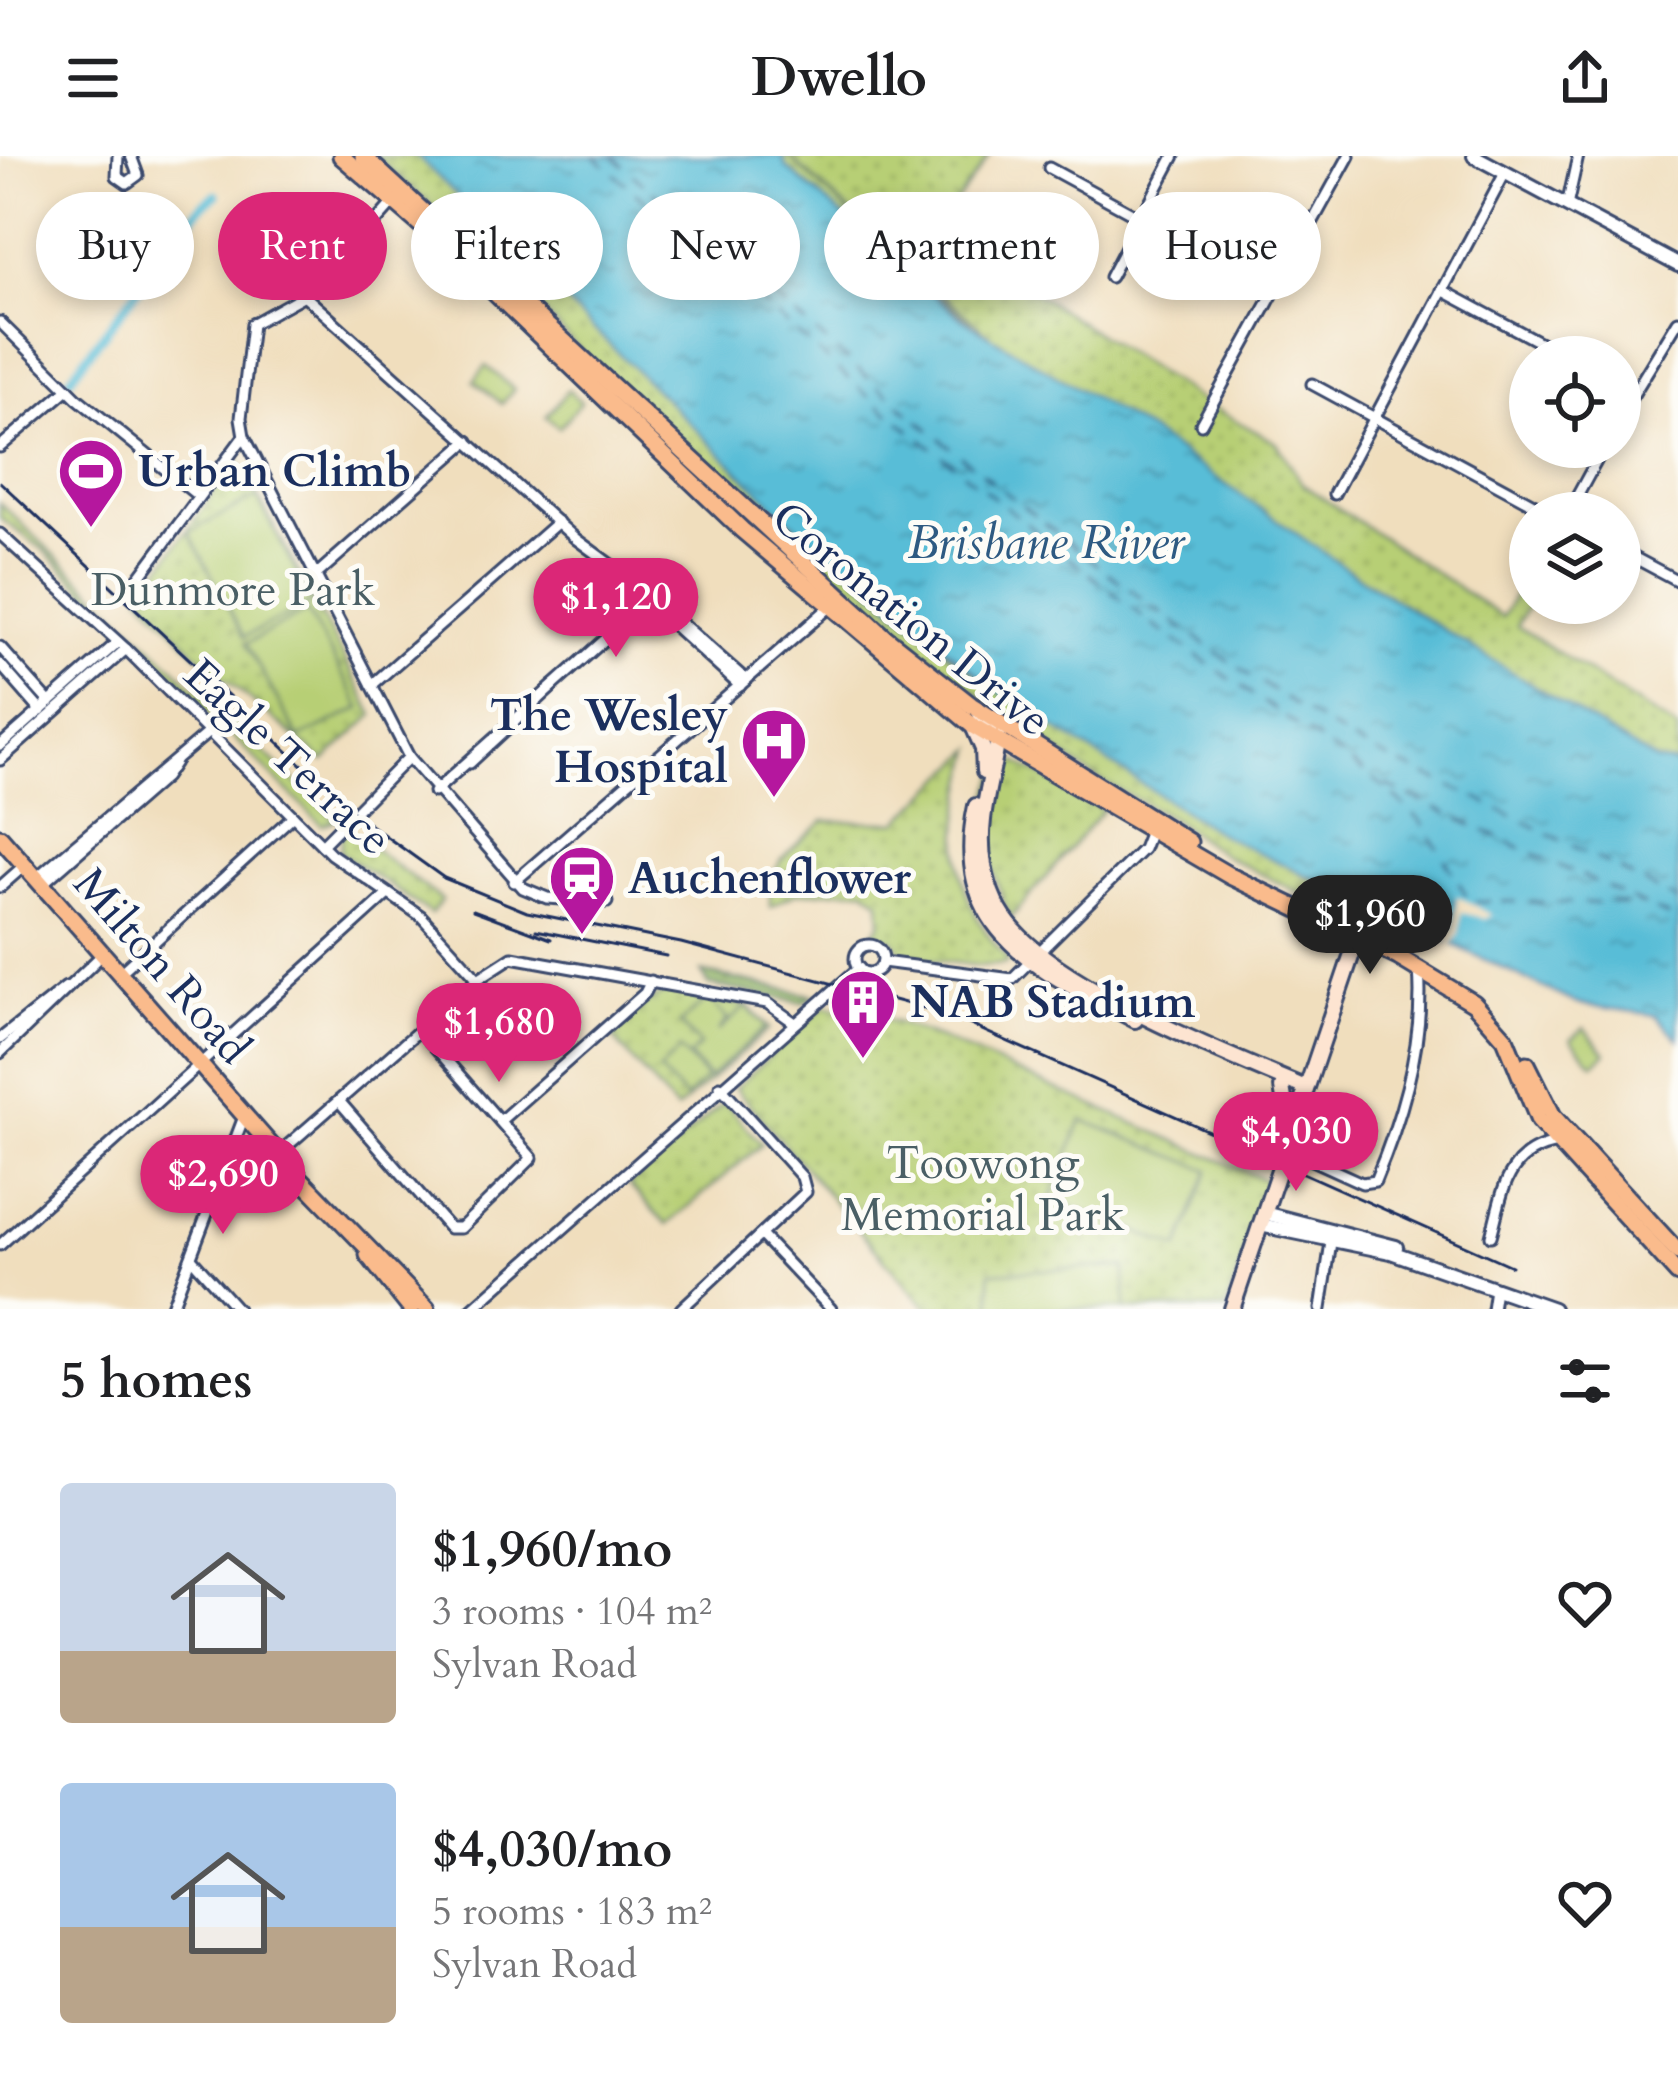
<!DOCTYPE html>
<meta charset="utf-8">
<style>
:root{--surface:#fff;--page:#f6f6f6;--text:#202124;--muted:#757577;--accent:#db2777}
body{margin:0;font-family:Cardo,serif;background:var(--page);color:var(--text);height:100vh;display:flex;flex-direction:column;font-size:45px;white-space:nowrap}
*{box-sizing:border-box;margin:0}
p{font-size:39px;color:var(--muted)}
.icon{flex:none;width:66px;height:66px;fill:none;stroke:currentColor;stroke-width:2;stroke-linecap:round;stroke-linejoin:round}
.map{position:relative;height:1153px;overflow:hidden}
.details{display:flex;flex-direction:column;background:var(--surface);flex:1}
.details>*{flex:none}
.top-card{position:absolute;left:36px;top:36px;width:1608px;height:108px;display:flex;gap:24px}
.controls{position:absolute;left:1509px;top:180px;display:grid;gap:24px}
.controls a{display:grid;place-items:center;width:132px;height:132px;border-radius:50%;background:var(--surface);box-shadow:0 6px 18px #0003;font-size:60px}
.price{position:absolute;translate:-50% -102px;padding:0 27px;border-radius:42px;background:var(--accent);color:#fff;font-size:39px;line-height:78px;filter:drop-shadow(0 3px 6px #0008)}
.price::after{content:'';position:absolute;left:50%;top:72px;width:36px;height:27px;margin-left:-18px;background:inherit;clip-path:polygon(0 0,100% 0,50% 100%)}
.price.on{background:#222;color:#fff}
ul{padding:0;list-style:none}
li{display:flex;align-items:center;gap:36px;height:300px;padding:0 60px}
li span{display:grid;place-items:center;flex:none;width:336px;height:240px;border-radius:12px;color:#555}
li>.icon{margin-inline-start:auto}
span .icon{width:144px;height:144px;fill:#fffc;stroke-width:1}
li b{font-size:51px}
h2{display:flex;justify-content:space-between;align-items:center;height:144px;padding:0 60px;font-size:51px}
.pill{padding:0 42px;border-radius:54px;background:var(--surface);box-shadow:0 6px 18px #0003;font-size:42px;line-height:108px}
.pill.on{background:var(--accent);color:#fff}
header{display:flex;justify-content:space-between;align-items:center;height:156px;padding:0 60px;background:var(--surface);font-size:54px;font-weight:800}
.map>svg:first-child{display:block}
.grass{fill:url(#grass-tufts);stroke:#697f69;stroke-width:3}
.forest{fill:url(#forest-crowns);stroke:#567062;stroke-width:3}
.wetland{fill:url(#wetland-marsh);stroke:#697f69;stroke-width:3}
.park{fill:url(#park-dots);stroke:#697f69;stroke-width:3}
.garden{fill:#b7cf74;stroke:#697f69;stroke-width:3}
.water{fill:url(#water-ripples);stroke:#3a769a;stroke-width:3}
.pier{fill:#f0debd}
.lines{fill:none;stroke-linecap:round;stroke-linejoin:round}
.canal{stroke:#59bdd7;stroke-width:9}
.ferry{stroke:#2e5a82;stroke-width:3;stroke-dasharray:15 12;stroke-linecap:butt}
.minor-casing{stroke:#3b496c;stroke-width:15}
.tertiary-casing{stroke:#3b496c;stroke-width:18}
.secondary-casing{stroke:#3b496c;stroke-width:20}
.primary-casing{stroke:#3b496c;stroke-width:21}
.trunk-casing{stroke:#3b496c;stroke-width:21}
.minor{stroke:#fff;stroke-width:9}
.tertiary{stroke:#fff;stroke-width:12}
.secondary{stroke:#fde4d1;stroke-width:14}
.primary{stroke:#fabb8c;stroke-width:15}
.trunk{stroke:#fabb8c;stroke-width:15}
.rail{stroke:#1b2f5e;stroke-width:3}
.labels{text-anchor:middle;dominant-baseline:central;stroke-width:10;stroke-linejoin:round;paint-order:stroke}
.poi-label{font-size:45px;font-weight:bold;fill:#1b2f5e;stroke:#fdfcf7;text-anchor:start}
.park-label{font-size:45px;fill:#4a5f65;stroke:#fdfcf7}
.street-label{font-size:45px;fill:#1b2f5e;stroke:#fdfcf7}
.water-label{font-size:48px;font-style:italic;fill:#2e5a82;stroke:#fdfcf7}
</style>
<header><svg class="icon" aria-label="menu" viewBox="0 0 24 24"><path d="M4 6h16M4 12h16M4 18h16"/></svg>Dwello<svg class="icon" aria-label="share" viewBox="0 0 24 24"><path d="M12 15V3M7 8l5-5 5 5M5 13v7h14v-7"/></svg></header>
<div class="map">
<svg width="1678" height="1153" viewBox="0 0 1678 1153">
<defs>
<pattern id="grass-tufts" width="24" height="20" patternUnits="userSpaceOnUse" patternTransform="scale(3)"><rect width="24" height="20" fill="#b7cf74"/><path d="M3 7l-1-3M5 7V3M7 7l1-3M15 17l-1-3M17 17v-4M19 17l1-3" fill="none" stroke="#9db267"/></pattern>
<pattern id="forest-crowns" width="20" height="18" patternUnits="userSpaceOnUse" patternTransform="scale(3)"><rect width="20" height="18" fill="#91b266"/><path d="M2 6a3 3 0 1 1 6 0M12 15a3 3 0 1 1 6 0" fill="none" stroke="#769157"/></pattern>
<pattern id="wetland-marsh" width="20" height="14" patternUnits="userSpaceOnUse" patternTransform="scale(3)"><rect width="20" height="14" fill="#b7cf74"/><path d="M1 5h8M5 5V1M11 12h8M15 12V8" fill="none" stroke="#9db267"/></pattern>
<pattern id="park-dots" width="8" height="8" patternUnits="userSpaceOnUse" patternTransform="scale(3)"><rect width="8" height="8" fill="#b7cf74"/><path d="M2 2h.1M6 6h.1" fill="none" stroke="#9db267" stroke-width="1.8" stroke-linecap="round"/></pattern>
<pattern id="water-ripples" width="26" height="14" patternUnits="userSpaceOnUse" patternTransform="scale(3)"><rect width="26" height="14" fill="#59bdd7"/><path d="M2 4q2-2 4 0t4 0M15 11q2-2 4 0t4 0" fill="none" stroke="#499ab2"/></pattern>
</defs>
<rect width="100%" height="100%" fill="#fdfcf7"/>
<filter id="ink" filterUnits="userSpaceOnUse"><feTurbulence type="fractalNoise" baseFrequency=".00833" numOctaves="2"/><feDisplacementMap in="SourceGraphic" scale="24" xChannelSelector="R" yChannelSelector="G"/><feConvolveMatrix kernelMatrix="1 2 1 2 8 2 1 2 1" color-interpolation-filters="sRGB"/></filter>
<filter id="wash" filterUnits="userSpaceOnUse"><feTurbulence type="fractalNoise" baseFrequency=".004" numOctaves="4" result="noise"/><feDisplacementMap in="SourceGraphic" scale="48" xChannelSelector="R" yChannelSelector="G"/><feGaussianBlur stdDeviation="2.7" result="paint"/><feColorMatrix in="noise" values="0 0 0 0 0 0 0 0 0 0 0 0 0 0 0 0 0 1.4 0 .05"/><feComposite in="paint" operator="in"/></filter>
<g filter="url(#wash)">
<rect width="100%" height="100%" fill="#f0debd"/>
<!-- grass -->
<polygon class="grass" points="0,347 336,664 322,669 44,394 0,362"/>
<!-- forest -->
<polygon class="forest" points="701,816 815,840 803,847 709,829"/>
<!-- wetland -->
<g class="wetland">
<polygon points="782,0 788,0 861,68 850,66 786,11"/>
<polygon points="883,88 973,167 886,100"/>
</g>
<!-- park -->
<g class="park">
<polygon points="374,0 417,0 786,361 960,508 1224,679 1382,757 1374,774 1223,699 1173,663 1091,619 877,464 791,391 595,209 467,80"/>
<polygon points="788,0 989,0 946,61 946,88 998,113 1198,243 1277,287 1303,329 1502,461 1530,412 1530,445 1517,470 1678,574 1678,609 1655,605 1560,548 1264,360 1150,276 997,186"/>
<polygon points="238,303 374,559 324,605 207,508 141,439"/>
<path d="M 974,593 C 952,677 946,736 1008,804 L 1005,808 L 979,810 L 903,800 L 894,784 L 873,778 L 881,767 L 880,745 L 865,733 L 796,737 L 771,751 C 763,709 795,691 824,665 L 898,666 Z"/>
<path d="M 1017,606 L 1103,654 L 1011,762 C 992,724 970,640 1007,608 Z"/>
<polygon points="343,670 442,744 431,758 340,696"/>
<polygon points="668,835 748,850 769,873 676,954 612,881 646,847"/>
<polygon points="825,850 895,866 943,884 1268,1025 1226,1153 928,1153 735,932"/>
<polygon points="724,946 762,988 667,1069 629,1029"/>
</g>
<!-- garden -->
<g class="garden">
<polygon points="486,210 514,233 502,248 474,225"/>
<polygon points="568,234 581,246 559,272 546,261"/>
<polygon points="257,341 312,446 244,481 189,376"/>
<polygon points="307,455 361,552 299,582 246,488"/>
<polygon points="708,842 727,863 718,876 746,850 766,871 709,922 689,901 700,889 680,868"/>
<polygon points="1584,872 1606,897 1593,908 1571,883"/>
<polygon points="680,894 706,922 685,942 659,915"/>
<polygon points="1082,964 1209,1014 1179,1092 1051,1043"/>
<polygon points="1125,1111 1126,1153 992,1153 990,1116"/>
</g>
<!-- water -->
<path class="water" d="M 417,0 L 782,0 L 786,11 L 850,66 C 868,69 882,83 886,100 L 964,164 L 1150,276 L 1366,426 L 1655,605 L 1678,609 L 1678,883 L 1656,859 L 1578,848 L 1224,680 L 1003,539 L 786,361 Z"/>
<!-- pier -->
<polygon class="pier" points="1457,740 1492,758 1485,762 1461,757 1459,778 1448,794 1448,783 1437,778 1441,770 1453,774"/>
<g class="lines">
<!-- canal -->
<polyline class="canal" points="70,222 202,49 216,39"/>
<!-- ferry -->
<g class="ferry">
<polyline points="594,0 874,245 1153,469 1378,626 1422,666 1470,745 1642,748"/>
<path d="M 612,0 C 843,199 1070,408 1329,571 C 1371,598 1422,617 1468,638 C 1539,672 1608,708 1678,745"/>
<polyline points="1386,629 1678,765"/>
</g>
</g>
</g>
<g filter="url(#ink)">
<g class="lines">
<defs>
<g id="minor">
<polyline points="118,0 117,20 127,27 138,19 131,0"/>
<polyline points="1049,12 1141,62"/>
<polyline points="397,42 317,132 252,168 241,262 244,280 409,601 523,732 547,742 607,746"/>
<polyline points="1567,50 1578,0"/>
<polyline points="1110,121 1174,0"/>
<polyline points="1442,134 1567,201"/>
<polyline points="305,140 576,383 637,428 746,524"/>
<polyline points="0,166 77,242 197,339"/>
<polyline points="1312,228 1550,357"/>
<polyline points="1620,260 1678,165"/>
<polyline points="1201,268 1349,0"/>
<polyline points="0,291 68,233"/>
<polyline points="1334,338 1505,17"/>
<polyline points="1568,357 1604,291"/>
<polyline points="0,378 126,493 331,698 421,760 478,823"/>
<polyline points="1620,394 1678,425"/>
<polyline points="316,419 468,285"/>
<polyline points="624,424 740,530"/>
<polyline points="135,427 244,280"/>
<polyline points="0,491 50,547"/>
<polyline points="0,508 41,555"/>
<polyline points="372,529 558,366"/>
<polyline points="0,590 118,486"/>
<polyline points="0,604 126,493"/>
<polyline points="470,607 554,529"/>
<polyline points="434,636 646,447"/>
<polyline points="322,689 409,601"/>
<polyline points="36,722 210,575"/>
<polyline points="514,726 831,450"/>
<polyline points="42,728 165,621 175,606"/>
<polyline points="0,731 25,709"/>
<circle cx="869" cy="803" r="14"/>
<polyline points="883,806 1012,823 1143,693 1150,675"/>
<polyline points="120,817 293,660"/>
<polyline points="0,883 66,831"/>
<polyline points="0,897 103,798"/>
<polyline points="339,945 449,1072 461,1072 532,1002 420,874"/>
<polyline points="500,965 645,837 651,825"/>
<path d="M 1285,992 L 1362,1027 L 1375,1025 C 1402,961 1425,883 1419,813"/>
<polyline points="279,997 478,823 512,801 767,847 795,867"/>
<polyline points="761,1079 831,1153"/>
<path d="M 1491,1080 C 1503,1038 1504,996 1558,987"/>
<polyline points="0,1089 388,738"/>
<polyline points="191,1102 237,1153"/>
<polyline points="171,1153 245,958"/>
<polyline points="472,1153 859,812"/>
<polyline points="681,1153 806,1036 802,1021 720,930"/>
<polyline points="1321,1153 1331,1086"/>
<polyline points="1492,1153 1495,1133"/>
</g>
<g id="tertiary">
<polyline points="1474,0 1678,109"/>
<polyline points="1264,1057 1396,1091"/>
<polyline points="1260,1069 1391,1096 1553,1153"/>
</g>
<g id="secondary">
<path d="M 980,558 L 998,582 C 992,624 976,666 984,709 C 988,733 998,757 1015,775 C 1068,835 1229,900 1306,932"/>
<polyline points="973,570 983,593 984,616"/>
<path d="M 976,650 C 949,777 1041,814 1135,864"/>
<polyline points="1282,931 1289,973"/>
<polyline points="1232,1153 1360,774"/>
</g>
<g id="primary">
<polyline points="0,681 296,1018 427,1153"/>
<polyline points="368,1099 411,1153"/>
</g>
<g id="trunk">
<polyline points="341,0 450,94 742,374 973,570 1230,720 1398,801 1474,847 1505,882 1539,965 1678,1118"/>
<polyline points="363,0 886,482 971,549 1189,686"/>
<polyline points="1527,908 1553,960 1678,1096"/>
</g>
</defs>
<!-- minor casing -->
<use href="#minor" class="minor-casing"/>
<!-- tertiary casing -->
<use href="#tertiary" class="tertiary-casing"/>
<!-- secondary casing -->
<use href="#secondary" class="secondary-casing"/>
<!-- primary casing -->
<use href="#primary" class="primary-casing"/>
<!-- trunk casing -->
<use href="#trunk" class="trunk-casing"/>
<!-- minor -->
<use href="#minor" class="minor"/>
<!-- tertiary -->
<use href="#tertiary" class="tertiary"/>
<!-- secondary -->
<use href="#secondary" class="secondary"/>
<!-- primary -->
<use href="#primary" class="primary"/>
<!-- trunk -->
<use href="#trunk" class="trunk"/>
<!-- rail -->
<g class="rail">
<polyline points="0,326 355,658 444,722 527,756 681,787 946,858 1511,1110"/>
<polyline points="473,754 551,783"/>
<polyline points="536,774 666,800"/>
</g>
</g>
</g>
<!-- icons -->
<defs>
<symbol id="stadium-pin" viewBox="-11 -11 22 30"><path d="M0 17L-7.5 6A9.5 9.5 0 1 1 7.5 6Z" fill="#b5179e" stroke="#fdfcf7"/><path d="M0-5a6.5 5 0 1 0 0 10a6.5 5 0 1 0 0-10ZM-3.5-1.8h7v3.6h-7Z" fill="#fff"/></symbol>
<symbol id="hospital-pin" viewBox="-11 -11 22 30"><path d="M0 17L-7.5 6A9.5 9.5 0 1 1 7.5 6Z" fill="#b5179e" stroke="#fdfcf7"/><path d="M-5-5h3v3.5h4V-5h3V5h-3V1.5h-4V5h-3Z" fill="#fff"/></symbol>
<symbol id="station-pin" viewBox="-11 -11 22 30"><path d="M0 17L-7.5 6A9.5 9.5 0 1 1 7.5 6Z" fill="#b5179e" stroke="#fdfcf7"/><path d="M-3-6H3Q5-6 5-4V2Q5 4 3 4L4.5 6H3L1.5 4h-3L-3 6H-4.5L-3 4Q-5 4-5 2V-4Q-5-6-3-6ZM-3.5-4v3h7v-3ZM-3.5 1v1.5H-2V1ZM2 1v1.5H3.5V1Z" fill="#fff"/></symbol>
<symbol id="building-pin" viewBox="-11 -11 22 30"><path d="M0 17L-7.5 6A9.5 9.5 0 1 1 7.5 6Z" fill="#b5179e" stroke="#fdfcf7"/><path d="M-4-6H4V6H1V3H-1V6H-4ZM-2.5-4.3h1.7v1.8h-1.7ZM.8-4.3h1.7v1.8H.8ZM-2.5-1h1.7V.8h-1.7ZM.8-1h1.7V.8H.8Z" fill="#fff"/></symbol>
</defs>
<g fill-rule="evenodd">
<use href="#stadium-pin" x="53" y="277" width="76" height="104"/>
<use href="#hospital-pin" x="736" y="547" width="76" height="104"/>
<use href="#station-pin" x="544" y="684" width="76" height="104"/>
<use href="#building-pin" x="825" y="808" width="76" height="104"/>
</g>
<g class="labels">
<!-- poi labels -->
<g class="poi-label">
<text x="138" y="315">Urban Climb</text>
<text x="728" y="559" text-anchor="end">The Wesley<tspan x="728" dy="52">Hospital</tspan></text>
<text x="628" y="722">Auchenflower</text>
<text x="910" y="846">NAB Stadium</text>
</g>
<!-- park labels -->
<g class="park-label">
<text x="233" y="434">Dunmore Park</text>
<text x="983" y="1007">Toowong<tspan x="983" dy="52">Memorial Park</tspan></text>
</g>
<!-- street labels -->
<g class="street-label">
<text transform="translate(911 463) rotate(39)">Coronation Drive</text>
<text transform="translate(288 601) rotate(43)">Eagle Terrace</text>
<text transform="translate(162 810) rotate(49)">Milton Road</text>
</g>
<!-- water labels -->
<g class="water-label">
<text x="1046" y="386">Brisbane River</text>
</g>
</g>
</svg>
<div class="controls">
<a><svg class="icon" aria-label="locate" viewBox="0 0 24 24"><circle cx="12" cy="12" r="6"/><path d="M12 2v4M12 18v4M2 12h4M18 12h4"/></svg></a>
<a><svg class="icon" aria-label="layers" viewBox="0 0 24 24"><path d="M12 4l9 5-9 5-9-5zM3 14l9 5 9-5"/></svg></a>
</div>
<b class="price" style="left:616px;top:504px">$1,120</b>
<b class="price on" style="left:1370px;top:821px">$1,960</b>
<b class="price" style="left:499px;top:929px">$1,680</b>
<b class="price" style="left:1296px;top:1038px">$4,030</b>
<b class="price" style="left:223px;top:1081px">$2,690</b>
<div class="top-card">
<a class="pill">Buy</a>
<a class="pill on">Rent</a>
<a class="pill">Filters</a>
<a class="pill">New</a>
<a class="pill">Apartment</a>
<a class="pill">House</a>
</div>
</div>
<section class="details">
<h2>5 homes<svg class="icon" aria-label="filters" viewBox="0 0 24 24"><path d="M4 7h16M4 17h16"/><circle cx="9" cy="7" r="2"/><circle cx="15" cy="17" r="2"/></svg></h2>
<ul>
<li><span style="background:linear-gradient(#c9d6e8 70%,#b9a48a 0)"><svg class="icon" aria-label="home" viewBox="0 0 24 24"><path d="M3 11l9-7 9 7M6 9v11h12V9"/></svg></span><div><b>$1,960/mo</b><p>3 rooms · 104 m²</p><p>Sylvan Road</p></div><svg class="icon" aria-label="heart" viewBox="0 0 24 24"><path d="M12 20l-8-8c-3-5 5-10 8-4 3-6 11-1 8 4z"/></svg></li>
<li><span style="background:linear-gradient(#a9c7e8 60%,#b9a48a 0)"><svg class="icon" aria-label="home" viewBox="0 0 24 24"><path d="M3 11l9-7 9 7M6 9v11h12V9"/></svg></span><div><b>$4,030/mo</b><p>5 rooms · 183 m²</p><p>Sylvan Road</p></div><svg class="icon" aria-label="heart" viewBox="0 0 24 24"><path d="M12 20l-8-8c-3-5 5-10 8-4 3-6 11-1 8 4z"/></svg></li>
</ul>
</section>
